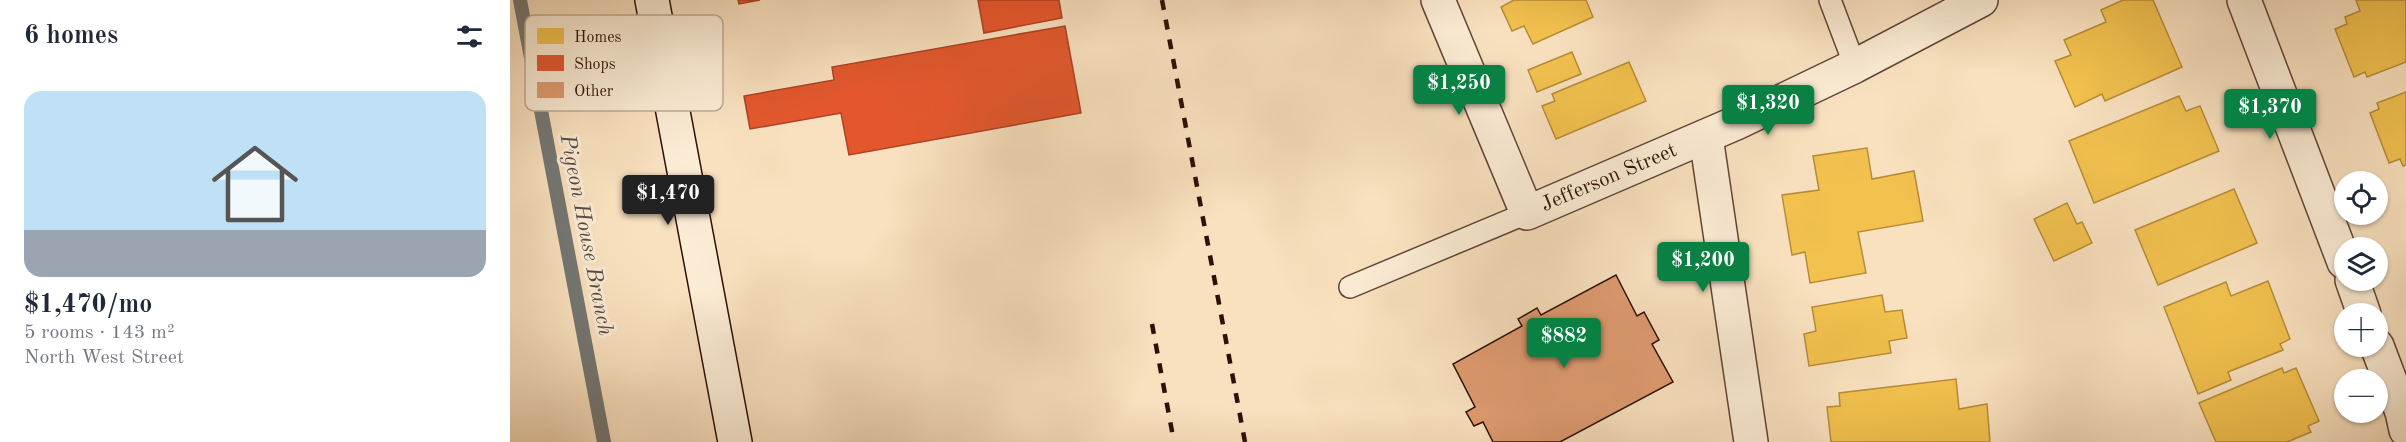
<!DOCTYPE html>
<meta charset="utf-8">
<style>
:root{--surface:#fff;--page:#f2f2f3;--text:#1f2937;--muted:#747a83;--line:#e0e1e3;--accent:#0b8043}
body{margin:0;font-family:"Old Standard TT",serif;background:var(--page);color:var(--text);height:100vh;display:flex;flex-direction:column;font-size:22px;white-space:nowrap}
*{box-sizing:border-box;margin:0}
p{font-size:20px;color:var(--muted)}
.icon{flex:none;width:33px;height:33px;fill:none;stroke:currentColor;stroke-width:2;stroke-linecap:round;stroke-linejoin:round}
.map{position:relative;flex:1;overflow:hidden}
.panel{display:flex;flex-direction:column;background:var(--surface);width:510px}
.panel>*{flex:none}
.tools{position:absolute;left:1824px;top:171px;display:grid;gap:12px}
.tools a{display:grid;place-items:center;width:54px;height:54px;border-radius:50%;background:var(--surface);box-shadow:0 2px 4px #0004;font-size:30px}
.price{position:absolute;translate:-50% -51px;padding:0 14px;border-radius:6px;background:var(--accent);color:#fff;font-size:20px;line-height:39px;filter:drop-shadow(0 2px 3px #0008)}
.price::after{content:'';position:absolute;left:50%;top:36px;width:18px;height:14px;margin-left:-9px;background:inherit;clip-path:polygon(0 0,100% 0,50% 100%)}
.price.on{background:#222;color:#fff}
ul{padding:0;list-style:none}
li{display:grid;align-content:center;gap:12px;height:318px;padding:0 24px}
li+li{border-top:2px solid var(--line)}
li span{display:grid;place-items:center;height:186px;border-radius:18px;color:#555}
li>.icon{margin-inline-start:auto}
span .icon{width:108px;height:108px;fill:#fffc;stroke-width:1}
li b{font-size:26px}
h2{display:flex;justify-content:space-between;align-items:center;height:72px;padding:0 24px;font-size:26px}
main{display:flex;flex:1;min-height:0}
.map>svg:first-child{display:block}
.homes{fill:#f2c14e;stroke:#b78c38;stroke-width:1.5}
.shops{fill:#e4572e;stroke:#ad4222;stroke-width:1.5}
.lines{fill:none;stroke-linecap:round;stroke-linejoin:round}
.stream{stroke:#747774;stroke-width:14}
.building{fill:#df9b70;stroke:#2d1006;stroke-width:1.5}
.lane-casing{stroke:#604434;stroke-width:24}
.street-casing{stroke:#604434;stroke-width:36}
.secondary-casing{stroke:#2d1006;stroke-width:36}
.lane{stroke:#fbecd5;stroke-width:21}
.street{stroke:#fbecd5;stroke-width:33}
.secondary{stroke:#fbecd5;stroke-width:33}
.rail{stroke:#2d1006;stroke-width:4.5;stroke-dasharray:10 10;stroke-linecap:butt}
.labels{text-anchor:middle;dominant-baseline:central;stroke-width:6;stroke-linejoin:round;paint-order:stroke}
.street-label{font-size:21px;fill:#2d1006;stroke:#fbecd5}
.water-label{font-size:22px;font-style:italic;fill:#564c46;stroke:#fbecd5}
.key{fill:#fbecd5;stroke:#bdaa97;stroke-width:1.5}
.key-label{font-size:16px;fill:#2d1006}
</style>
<main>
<section class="panel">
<h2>6 homes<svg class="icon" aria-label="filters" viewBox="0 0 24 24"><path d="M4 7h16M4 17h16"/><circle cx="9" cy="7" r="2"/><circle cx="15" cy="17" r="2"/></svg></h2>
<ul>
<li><span style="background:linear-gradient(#bfe0f5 75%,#9aa5b1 0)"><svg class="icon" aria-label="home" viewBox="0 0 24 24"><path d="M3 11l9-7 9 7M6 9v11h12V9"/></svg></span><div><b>$1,470/mo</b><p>5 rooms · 143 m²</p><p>North West Street</p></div></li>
</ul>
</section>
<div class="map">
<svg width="1896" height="442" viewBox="0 0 1896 442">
<rect width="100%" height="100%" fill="#f9e1bf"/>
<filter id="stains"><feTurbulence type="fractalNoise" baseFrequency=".00333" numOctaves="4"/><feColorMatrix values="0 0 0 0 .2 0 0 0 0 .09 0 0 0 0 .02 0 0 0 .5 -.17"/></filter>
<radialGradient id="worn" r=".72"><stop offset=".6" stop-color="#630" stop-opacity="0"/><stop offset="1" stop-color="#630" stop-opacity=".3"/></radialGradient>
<!-- homes -->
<g class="homes">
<polygon points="1076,0 1083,17 1023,44 1014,26 1002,31 991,7 1004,0"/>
<polygon points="1613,0 1643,0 1672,67 1595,101 1592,94 1565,107 1545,61 1561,55 1554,40 1596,22 1591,10"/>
<polygon points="1846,0 1896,0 1896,62 1857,77 1855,72 1844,77 1825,29 1837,24 1835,17 1850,11"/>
<polygon points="1062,52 1071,74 1027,92 1018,70"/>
<polygon points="1119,62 1136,101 1046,139 1032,106 1045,101 1042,94"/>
<polygon points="1896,92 1896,165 1893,166 1890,159 1879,163 1860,113 1869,109 1867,103"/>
<polygon points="1669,96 1676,111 1690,106 1709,151 1584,203 1559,141"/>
<polygon points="1357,148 1362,179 1404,171 1413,221 1348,232 1356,273 1300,283 1295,252 1282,255 1272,195 1309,190 1303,156"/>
<polygon points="1724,189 1747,243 1648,285 1625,230"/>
<polygon points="1557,203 1567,224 1572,222 1582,243 1544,261 1524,219"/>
<polygon points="1758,281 1780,339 1770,344 1773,350 1718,372 1721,380 1688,394 1654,307 1716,282 1721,296"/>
<polygon points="1372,295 1375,312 1392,310 1397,338 1379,341 1381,353 1299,366 1294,334 1306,331 1302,307"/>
<polygon points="1772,368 1774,373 1786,368 1809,421 1798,426 1801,432 1777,442 1706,442 1689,403"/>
<polygon points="1446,379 1449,409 1477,404 1480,442 1321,442 1317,407 1330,406 1329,393"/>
</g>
<!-- shops -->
<g class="shops">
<polygon points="228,0 250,0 229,4"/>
<polygon points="468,0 549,0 552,18 474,33"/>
<polygon points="555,26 571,113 339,155 331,113 240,129 234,96 324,80 322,67"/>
</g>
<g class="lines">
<!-- stream -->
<polyline class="stream" points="10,0 94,442"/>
</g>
<!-- building -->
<polygon class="building" points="1106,275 1127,316 1134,312 1149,340 1142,344 1163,382 1050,442 983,442 973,422 964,426 956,412 965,407 943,364 1012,326 1008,319 1027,308 1031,315"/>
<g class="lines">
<defs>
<g id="lane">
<polyline points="1320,0 1345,66"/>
<polyline points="840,287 1017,213"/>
</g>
<g id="street">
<polyline points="928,0 1017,213 1226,123 1345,66 1471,0"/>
<polyline points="1734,0 1834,262"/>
<polyline points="1196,137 1241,442"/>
<polyline points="1842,280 1854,314"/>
<polyline points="1867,346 1892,412 1896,430"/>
</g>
<polyline id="secondary" points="142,0 225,442"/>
</defs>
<!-- lane casing -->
<use href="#lane" class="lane-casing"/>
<!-- street casing -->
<use href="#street" class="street-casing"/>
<!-- secondary casing -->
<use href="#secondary" class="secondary-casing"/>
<!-- lane -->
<use href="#lane" class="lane"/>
<!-- street -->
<use href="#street" class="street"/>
<!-- secondary -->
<use href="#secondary" class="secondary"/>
<!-- rail -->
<g class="rail">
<polyline points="652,0 735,442"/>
<polyline points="642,324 664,442"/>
</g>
</g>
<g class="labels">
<!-- street labels -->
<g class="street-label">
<text transform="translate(1099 178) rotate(-23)">Jefferson Street</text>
</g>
<!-- water labels -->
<g class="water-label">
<text transform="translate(76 235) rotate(79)">Pigeon House Branch</text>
</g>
</g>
<!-- legend -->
<rect x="15" y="15" width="198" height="96" rx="9" class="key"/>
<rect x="27" y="28" width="27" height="16" fill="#f2c14e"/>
<rect x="27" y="55" width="27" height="16" fill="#e4572e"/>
<rect x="27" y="82" width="27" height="16" fill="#df9b70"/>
<g class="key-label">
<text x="64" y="42">Homes</text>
<text x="64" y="69">Shops</text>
<text x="64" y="96">Other</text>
</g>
<rect width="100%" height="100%" filter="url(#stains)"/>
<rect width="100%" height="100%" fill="url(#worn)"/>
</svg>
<div class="tools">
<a><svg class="icon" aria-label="locate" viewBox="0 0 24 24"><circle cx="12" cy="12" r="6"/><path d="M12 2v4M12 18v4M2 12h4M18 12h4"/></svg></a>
<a><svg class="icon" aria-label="layers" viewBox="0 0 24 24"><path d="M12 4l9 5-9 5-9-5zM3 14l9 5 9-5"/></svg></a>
<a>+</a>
<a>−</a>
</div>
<b class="price" style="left:949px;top:116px">$1,250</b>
<b class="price" style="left:1258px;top:136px">$1,320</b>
<b class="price" style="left:1760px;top:140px">$1,370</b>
<b class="price on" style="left:158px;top:226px">$1,470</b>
<b class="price" style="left:1193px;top:293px">$1,200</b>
<b class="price" style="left:1054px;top:369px">$882</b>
</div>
</main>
